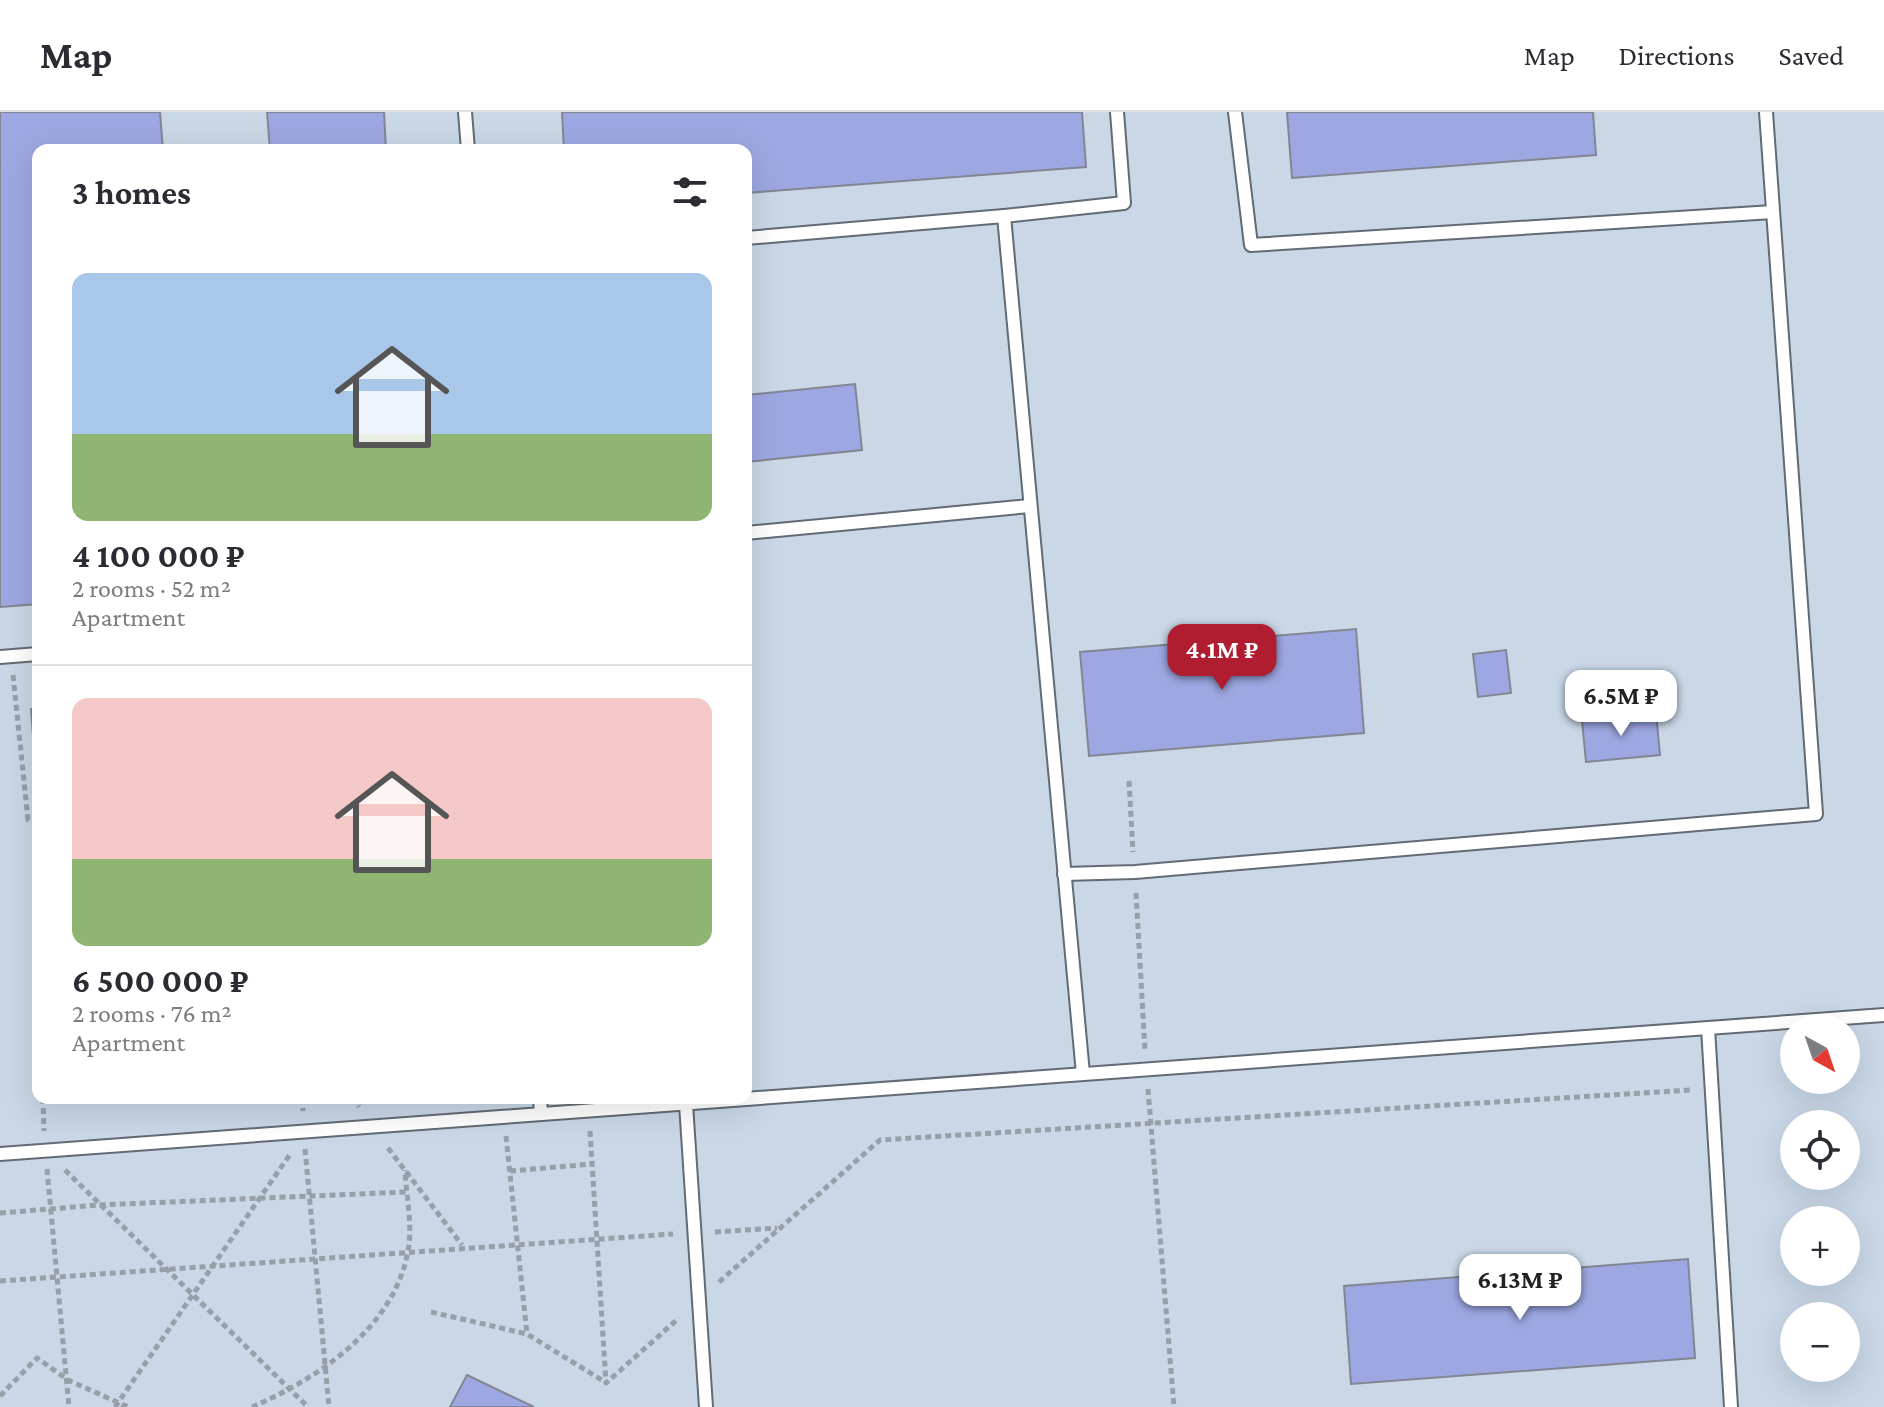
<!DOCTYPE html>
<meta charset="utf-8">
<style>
:root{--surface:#fff;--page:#f2f2f3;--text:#2b2b33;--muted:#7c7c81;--line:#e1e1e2;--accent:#b01d31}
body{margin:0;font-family:"Crimson Pro",serif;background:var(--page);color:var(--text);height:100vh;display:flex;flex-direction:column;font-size:30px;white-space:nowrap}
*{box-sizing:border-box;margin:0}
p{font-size:26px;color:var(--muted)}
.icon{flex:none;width:44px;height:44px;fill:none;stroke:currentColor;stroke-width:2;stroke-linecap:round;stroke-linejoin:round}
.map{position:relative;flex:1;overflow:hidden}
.details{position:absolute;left:32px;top:32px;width:720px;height:960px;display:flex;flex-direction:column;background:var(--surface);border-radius:16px;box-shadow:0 8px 32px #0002}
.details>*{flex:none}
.needle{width:52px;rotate:140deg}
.fabs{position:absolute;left:1780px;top:902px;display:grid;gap:16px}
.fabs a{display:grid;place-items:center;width:80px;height:80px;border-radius:50%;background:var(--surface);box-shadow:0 8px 32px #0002;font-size:40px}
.price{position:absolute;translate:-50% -68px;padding:0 18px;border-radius:16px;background:#fff;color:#222;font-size:26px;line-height:52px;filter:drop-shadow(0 2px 4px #0008)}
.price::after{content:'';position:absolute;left:50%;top:48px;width:24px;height:18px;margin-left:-12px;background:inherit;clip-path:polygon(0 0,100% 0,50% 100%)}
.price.on{background:var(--accent);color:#fff}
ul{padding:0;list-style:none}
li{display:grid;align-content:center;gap:16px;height:424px;padding:0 40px}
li+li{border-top:2px solid var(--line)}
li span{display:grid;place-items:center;height:248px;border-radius:16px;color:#555}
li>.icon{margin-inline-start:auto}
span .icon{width:144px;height:144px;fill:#fffc;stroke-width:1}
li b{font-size:34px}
h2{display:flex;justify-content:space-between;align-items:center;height:96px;padding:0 40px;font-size:34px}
header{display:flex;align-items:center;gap:48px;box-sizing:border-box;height:112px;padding:0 40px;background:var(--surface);border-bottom:2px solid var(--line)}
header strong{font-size:38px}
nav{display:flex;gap:44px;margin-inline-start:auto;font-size:28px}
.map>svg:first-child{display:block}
.built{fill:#c9d7e7;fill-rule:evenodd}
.building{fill:#9da8e2;stroke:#838692;stroke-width:2}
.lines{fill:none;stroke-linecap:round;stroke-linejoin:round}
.lane-casing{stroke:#626b74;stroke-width:16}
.path{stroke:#979fa7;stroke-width:5;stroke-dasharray:6 4;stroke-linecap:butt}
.lane{stroke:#fff;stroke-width:12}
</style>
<header>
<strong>Map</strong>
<nav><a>Map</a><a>Directions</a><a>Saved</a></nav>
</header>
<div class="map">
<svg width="1884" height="1295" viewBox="0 0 1884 1295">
<rect width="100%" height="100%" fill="#dae4ef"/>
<!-- built -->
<path class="built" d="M 0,0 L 1884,0 L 1884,1295 L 0,1295 ZM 38,38 L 746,38 L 746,986 L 38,986 ZM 1794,916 L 1846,916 L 1846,968 L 1794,968 ZM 1794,1012 L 1846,1012 L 1846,1064 L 1794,1064 ZM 1794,1108 L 1846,1108 L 1846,1160 L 1794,1160 ZM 1794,1204 L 1846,1204 L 1846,1256 L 1794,1256 Z"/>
<!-- building -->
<g class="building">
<polygon points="0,0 160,0 163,38 38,38 38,492 0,495"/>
<polygon points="267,0 384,0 386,38 270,38"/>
<polygon points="562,0 1082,0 1086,55 746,81 746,38 564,38"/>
<polygon points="1287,0 1593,0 1596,43 1292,66"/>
<polygon points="855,272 862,338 746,350 746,283"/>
<polygon points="1356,517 1364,621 1089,644 1080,540"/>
<polygon points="1506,538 1511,581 1478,585 1473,542"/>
<polygon points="38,596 38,664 36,664 31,597"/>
<polygon points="1656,601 1660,643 1586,650 1582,609"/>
<polygon points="1688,1147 1695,1246 1351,1272 1344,1174"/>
<polygon points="467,1263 534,1295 450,1295"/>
</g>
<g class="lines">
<defs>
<g id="lane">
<polyline points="465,0 468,38"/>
<polyline points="1235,0 1251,133 1773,100"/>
<polyline points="1004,104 1124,91 1117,0"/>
<polyline points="746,126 1004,104 1083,962"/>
<polyline points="746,421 1030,394"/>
<polyline points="0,545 38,542"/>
<polyline points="1064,762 1135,760 1816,702 1766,0"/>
<polyline points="1708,916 1731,1295"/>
<polyline points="540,986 541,1002"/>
<polyline points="686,992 706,1295"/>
<polyline points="0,1042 1884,903"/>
</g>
</defs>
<!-- lane casing -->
<use href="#lane" class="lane-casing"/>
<!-- path -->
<g class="path">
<polyline points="13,563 28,708 38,707"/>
<polyline points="1129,669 1133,740"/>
<polyline points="1136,781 1145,939"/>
<polyline points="1148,977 1174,1295"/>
<polyline points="43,986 44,1019"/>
<polyline points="302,986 303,999"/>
<polyline points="352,986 359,995"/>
<polyline points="590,1019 606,1271 679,1206"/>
<polyline points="506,1024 527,1222"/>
<polyline points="388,1036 462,1133"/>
<polyline points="305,1037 329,1295"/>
<polyline points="47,1057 69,1295"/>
<polyline points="65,1058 308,1295"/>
<polyline points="510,1059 592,1052"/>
<polyline points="0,1101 99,1093 406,1080"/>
<polyline points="715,1120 777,1116"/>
<polyline points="0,1169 673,1122"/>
<polyline points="719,1170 880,1028 1691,978"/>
<polyline points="431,1200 527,1222 605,1270"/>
<polyline points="0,1284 37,1246 68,1268 128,1295"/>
<polyline points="115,1295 291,1041"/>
<path d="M 252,1295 C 319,1266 394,1216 408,1139 C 413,1114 406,1083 405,1058"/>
</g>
<!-- lane -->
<use href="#lane" class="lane"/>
</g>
</svg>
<div class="fabs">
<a><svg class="needle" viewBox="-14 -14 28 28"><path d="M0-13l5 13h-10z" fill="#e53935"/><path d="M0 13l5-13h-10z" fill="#7c7c81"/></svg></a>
<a><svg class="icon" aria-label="locate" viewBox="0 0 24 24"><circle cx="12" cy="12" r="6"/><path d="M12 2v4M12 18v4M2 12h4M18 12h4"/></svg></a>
<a>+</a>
<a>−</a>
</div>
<b class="price on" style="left:1222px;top:580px">4.1M ₽</b>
<b class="price" style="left:1621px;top:626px">6.5M ₽</b>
<b class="price" style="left:1520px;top:1210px">6.13M ₽</b>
<section class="details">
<h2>3 homes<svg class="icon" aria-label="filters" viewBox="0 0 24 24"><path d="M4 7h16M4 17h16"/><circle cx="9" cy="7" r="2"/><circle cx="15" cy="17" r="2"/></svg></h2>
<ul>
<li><span style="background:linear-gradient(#a9c7e8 65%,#8fb573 0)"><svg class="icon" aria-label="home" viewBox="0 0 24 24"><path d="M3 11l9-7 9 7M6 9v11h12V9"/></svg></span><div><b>4 100 000 ₽</b><p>2 rooms · 52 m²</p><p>Apartment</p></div></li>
<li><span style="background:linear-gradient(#f6c9c9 65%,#8fb573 0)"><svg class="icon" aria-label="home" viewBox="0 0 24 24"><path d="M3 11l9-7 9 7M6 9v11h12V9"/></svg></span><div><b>6 500 000 ₽</b><p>2 rooms · 76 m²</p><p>Apartment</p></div></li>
</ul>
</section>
</div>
